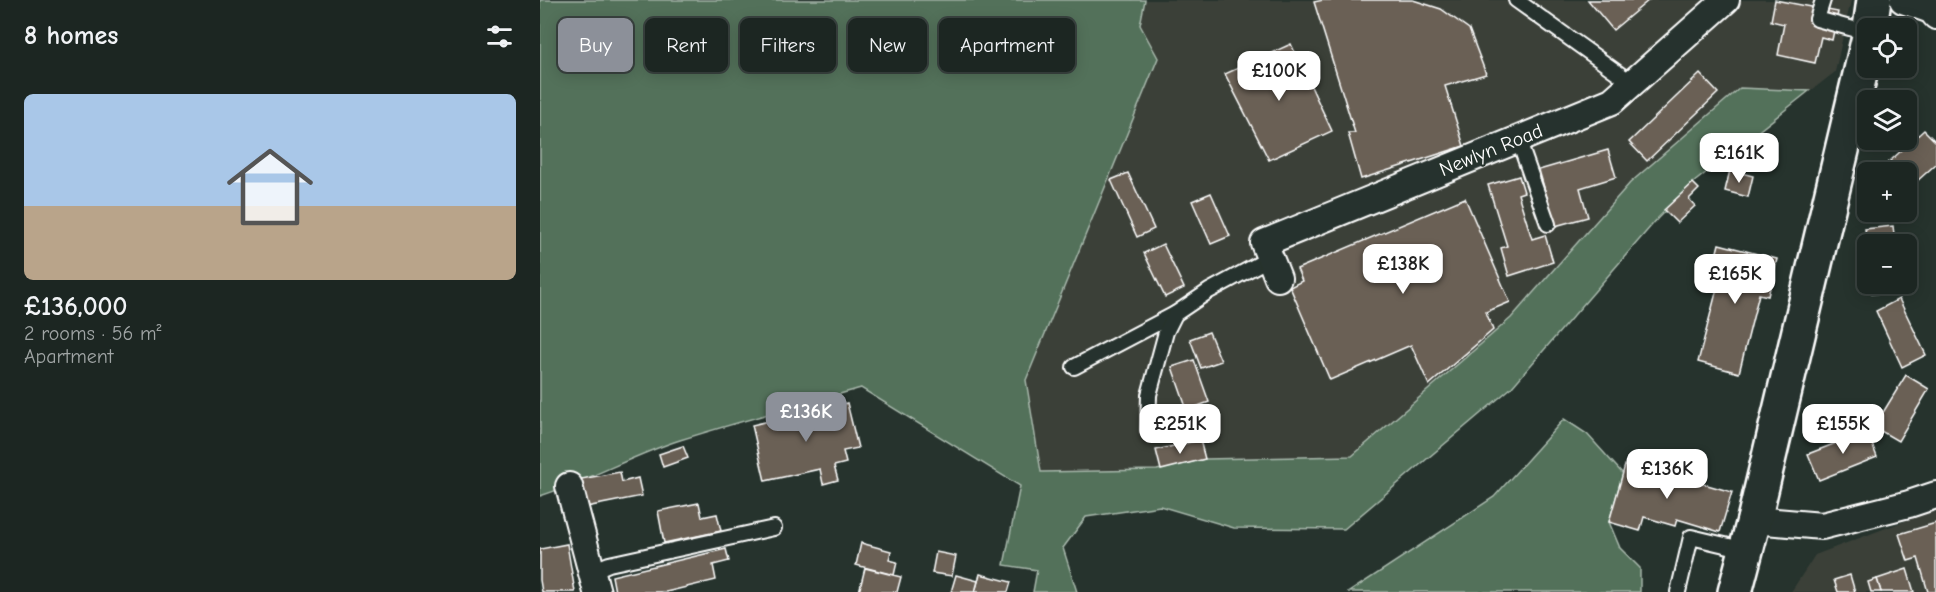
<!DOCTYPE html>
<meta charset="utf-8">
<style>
:root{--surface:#1c2622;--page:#29322f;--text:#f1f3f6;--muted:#a0a5a5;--line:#3a4340;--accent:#8c9099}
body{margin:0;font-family:"Comic Neue",sans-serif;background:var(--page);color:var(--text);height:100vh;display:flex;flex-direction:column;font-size:22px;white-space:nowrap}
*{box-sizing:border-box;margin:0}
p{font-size:20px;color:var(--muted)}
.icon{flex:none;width:33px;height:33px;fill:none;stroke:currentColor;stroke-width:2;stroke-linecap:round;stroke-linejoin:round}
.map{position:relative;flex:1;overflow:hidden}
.panel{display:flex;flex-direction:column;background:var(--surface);width:540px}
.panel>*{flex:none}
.guide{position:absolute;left:18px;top:18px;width:570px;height:54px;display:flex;gap:12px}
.tools{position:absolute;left:1317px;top:18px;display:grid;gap:12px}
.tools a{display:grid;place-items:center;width:60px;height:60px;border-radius:9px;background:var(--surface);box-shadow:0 3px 15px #0003,0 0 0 2px var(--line);font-size:30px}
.price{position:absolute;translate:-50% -51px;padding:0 14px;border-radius:12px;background:#fff;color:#222;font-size:20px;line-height:39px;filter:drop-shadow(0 2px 3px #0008)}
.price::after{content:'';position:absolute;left:50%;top:36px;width:18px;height:14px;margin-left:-9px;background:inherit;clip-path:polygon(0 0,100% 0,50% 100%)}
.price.selected{background:var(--accent);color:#fff}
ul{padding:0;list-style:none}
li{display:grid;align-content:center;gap:12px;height:318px;padding:0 24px}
li span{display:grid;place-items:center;height:186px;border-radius:9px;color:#555}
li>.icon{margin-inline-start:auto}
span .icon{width:108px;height:108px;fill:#fffc;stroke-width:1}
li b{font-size:26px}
h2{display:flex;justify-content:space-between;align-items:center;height:72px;padding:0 24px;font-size:26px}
.tag{padding:0 21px;border-radius:9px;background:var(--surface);box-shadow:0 3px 15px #0003,0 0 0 2px var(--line);font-size:21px;line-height:54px}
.tag.selected{background:var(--accent);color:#fff}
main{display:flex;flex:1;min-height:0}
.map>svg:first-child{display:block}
.built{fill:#3b4139}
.green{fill:#52715a;stroke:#a8b8ac;stroke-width:1.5}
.building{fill:#6b6155;stroke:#fff;stroke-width:1.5}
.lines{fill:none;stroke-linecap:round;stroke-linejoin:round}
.service-casing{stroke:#fff;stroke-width:18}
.minor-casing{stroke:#fff;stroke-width:30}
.secondary-casing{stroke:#fff;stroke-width:38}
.service{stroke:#26332d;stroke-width:14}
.minor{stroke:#26332d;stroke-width:26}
.secondary{stroke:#26332d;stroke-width:33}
.labels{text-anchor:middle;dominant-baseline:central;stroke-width:4.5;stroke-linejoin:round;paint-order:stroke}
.street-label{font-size:20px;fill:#fff;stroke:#26332d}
</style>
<main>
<section class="panel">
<h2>8 homes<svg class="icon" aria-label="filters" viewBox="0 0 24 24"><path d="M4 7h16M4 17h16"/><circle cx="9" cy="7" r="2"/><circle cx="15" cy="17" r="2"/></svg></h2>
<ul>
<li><span style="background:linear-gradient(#a9c7e8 60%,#b9a48a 0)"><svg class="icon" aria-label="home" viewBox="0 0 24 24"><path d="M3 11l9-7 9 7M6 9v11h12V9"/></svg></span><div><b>£136,000</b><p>2 rooms · 56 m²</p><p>Apartment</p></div></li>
</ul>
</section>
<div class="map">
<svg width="1396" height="592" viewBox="0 0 1396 592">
<rect width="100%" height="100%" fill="#26332d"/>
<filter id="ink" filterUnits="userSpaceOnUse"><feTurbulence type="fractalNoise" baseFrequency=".0167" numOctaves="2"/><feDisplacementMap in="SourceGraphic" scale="12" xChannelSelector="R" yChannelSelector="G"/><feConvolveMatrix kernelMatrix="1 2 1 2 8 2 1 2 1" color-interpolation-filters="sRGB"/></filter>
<g filter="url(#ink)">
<!-- built -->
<g class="built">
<polygon points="605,0 1311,0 1295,72 1153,183 1124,210 812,456 665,459 617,470 501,472 486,380 618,58 600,25"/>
<polygon points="1396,509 1396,592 1251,592 1275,555"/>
</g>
<!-- green -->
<g class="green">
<path d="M 0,0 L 605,0 L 600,25 L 618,58 L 486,380 L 501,472 L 617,470 L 665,459 L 812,456 L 971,318 L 1090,183 L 1200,88 L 1269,91 L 1153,183 L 1118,218 L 972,387 L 804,529 L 694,528 L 620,506 L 546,517 L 523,548 L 537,592 L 493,592 L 497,570 L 464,565 L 480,486 L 321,388 C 261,405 200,421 140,440 C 93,455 48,481 0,496 Z"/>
<polygon points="1024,419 1047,434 1083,474 1069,522 1080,548 1100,568 1100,592 809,592 954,497"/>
</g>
<!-- building -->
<g class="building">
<polygon points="783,0 873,0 901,9 929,29 946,74 905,86 924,146 821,179 808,133 815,133 774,2"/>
<polygon points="1048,0 1109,0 1073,30"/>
<polygon points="1235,0 1298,12 1292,40 1281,37 1275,63 1238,55 1244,24 1231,21"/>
<polygon points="751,44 792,131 729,160 685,74"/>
<polygon points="1160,74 1178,93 1107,161 1089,142"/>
<polygon points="1384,130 1396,142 1396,164 1366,191 1366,172 1338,172"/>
<polygon points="1068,150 1076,177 1040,188 1048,217 1015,226 999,170"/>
<polygon points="1190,170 1213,176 1208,197 1185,191"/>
<polygon points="588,173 614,229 597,237 571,180"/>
<polygon points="979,176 984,192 978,194 992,239 1005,235 1013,262 969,276 961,248 967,246 948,185"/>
<polygon points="1153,183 1159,189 1149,199 1155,206 1137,223 1124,210"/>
<polygon points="671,193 690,236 671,244 652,201"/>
<polygon points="925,198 970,302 946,312 953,330 889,385 871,345 790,380 750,287 762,281 757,269"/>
<polygon points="1353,226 1355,244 1328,244 1328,252 1325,229"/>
<polygon points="623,244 644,288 625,297 604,253"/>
<polygon points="1179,244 1237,259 1228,296 1219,294 1199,373 1158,362 1179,281 1170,279"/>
<polygon points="1331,284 1360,284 1361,291 1332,294"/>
<polygon points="1359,299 1386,355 1362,367 1336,311"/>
<polygon points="669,332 681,361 661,368 650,339"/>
<polygon points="654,360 669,402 647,410 632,367"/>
<polygon points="1366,375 1389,389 1358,441 1334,427"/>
<polygon points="307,403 318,448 303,451 306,463 294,466 298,480 283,484 280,469 225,481 212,425"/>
<polygon points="1327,431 1337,457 1279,480 1268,454"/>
<polygon points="660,440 665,459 621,470 616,450"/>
<polygon points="143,446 148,458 123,467 119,454"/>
<polygon points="1086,462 1192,492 1180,532 1137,519 1135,526 1104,517 1100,531 1069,522"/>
<polygon points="80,472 82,482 98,478 102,496 46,507 41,479"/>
<polygon points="159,503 162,517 177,514 181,531 124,543 118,511"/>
<polygon points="1396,523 1396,592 1388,592 1378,558 1368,561 1359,534"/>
<polygon points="321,543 351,551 349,560 357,562 354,575 316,565"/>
<polygon points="27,544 35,592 2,592 0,580 0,549"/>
<polygon points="186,549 189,561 173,565 176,580 126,592 75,592 72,576"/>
<polygon points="396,552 416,556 412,576 392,573"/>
<polygon points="325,568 361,577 357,592 319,592"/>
<polygon points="1367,569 1374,592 1341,592 1337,579"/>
<polygon points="440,574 471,582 468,592 435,592"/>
<polygon points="416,575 438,581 435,592 411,592"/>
<polygon points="1310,575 1315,592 1298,592 1294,580"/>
<polygon points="1337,579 1341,592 1331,592 1328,582"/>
</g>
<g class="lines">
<defs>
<g id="service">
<polyline points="976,0 1092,83"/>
<polyline points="1283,0 1277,19 1328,33"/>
<polyline points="978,139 1008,224"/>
<polyline points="534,367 635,314"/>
<polyline points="608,430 609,395 626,332 635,314 669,291 730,258"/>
<polyline points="52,571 69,564 234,528"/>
<polyline points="1138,592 1151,537 1206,550"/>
</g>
<g id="minor">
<polyline points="1363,0 1391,10 1396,16"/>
<polyline points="738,278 724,243 1072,101 1186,0"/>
<polyline points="29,486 57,592"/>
<polyline points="1214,520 1282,526 1369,504 1396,495"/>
</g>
<g id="secondary">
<polyline points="1330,28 1334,0"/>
<polyline points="1195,592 1214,520 1328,41"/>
</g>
</defs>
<!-- service casing -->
<use href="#service" class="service-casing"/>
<!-- minor casing -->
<use href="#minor" class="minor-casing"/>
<!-- secondary casing -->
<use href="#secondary" class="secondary-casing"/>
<!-- service -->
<use href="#service" class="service"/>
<!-- minor -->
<use href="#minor" class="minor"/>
<!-- secondary -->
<use href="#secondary" class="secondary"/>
</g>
</g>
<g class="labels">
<!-- street labels -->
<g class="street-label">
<text transform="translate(951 150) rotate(-22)">Newlyn Road</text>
</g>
</g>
</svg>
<div class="tools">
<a><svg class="icon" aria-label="locate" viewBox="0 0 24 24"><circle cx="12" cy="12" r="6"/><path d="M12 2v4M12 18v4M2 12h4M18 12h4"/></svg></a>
<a><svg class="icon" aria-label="layers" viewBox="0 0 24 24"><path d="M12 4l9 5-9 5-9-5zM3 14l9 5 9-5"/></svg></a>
<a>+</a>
<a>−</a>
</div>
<b class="price" style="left:739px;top:102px">£100K</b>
<b class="price" style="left:1199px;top:184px">£161K</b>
<b class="price" style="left:863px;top:295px">£138K</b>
<b class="price" style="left:1195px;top:305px">£165K</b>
<b class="price selected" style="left:266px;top:443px">£136K</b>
<b class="price" style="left:640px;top:455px">£251K</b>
<b class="price" style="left:1303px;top:455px">£155K</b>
<b class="price" style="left:1127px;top:500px">£136K</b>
<div class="guide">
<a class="tag selected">Buy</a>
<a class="tag">Rent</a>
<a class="tag">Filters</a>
<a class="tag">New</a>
<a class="tag">Apartment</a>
</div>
</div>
</main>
